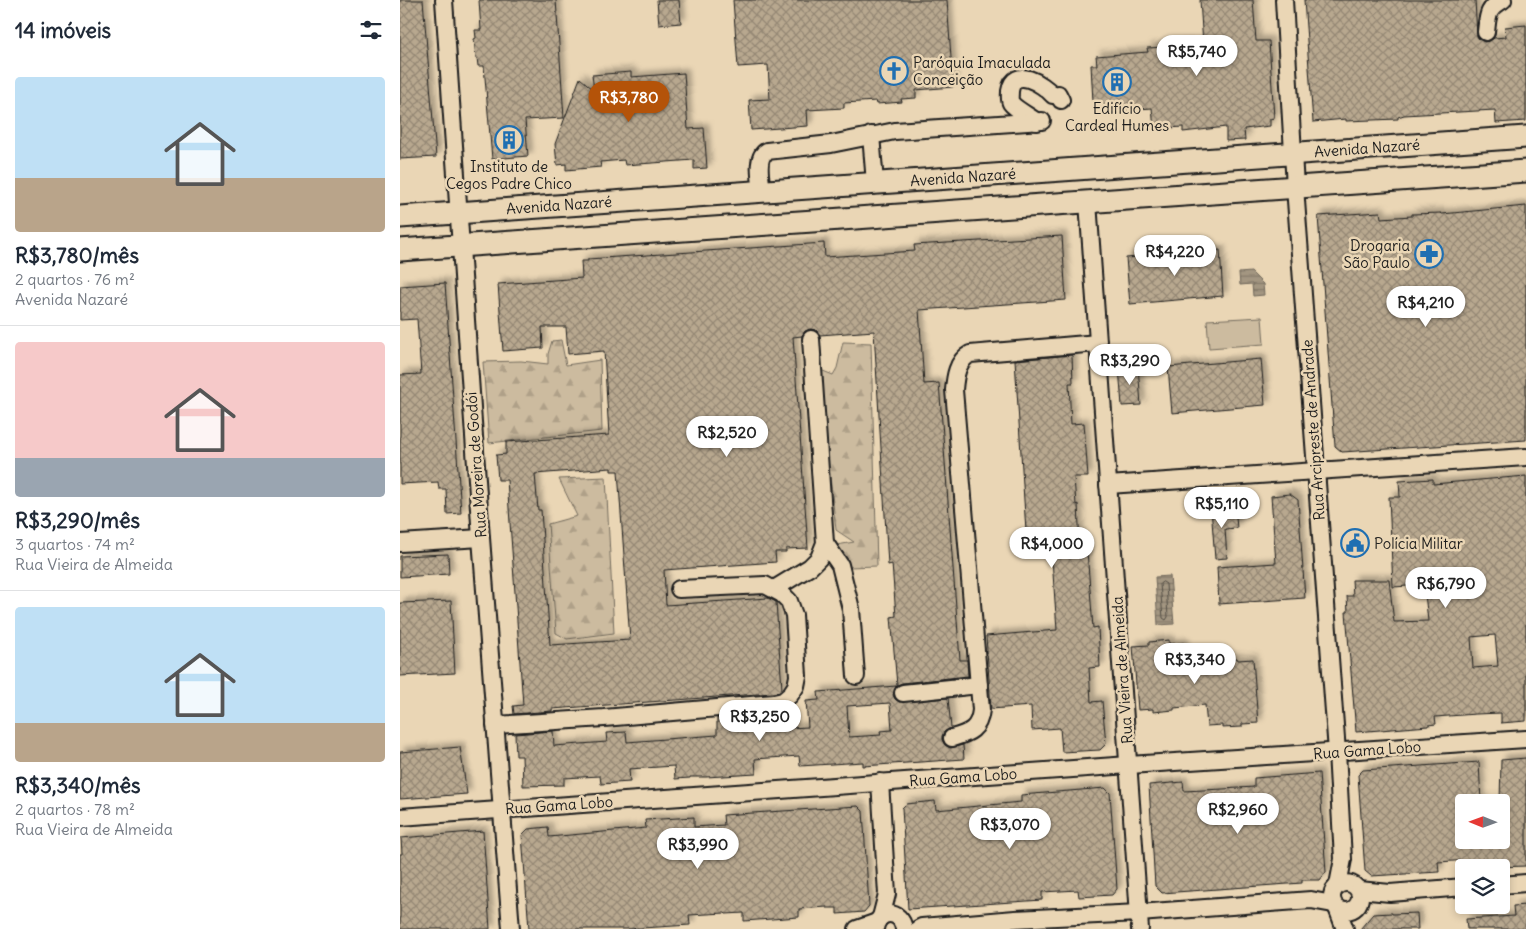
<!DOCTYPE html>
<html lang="pt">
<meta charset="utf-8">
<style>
:root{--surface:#fff;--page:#f2f2f3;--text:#1f2937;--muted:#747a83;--line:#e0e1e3;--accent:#b45309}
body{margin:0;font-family:Delius,sans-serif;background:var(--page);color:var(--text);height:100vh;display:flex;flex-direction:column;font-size:19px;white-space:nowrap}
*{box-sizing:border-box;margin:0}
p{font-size:16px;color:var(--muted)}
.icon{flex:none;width:28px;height:28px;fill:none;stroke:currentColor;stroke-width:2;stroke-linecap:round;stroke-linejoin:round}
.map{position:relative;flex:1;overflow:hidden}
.drawer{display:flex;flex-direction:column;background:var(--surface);width:400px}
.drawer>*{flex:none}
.needle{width:32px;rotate:271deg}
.tools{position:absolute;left:1055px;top:794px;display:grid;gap:10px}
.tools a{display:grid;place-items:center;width:55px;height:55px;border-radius:5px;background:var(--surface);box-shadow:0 2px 8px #0003;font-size:25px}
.price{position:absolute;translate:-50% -42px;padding:0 11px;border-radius:18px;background:#fff;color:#222;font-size:16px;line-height:32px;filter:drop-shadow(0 1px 2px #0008)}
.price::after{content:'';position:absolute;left:50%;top:30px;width:15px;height:11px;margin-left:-8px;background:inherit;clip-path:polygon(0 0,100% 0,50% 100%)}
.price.selected{background:var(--accent);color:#fff}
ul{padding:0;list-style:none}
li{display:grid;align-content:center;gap:10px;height:265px;padding:0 15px}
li+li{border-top:1px solid var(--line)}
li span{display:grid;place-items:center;height:155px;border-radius:5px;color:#555}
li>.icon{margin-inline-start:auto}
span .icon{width:90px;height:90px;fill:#fffc;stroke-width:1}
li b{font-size:21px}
h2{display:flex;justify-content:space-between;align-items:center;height:60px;padding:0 15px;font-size:21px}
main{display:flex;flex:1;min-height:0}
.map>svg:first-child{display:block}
.forest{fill:url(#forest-firs);stroke:#746c5e}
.pitch{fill:#ccbb9f;stroke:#746c5e}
.water{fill:url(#water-rules);stroke:#6d6559}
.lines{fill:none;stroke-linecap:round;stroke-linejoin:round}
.shore{stroke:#524d44;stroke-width:1}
.building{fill:url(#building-cross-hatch);stroke:#1c1c1c;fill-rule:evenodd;filter:url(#shadow)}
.minor-casing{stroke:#1c1c1c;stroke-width:20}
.major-casing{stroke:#1c1c1c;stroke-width:25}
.minor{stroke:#ead6b5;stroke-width:16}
.major{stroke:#ead6b5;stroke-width:21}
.labels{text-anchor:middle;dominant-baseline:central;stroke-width:5;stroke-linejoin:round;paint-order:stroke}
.poi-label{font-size:15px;fill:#1c1c1c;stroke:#ead6b5;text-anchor:start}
.street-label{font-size:15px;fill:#1c1c1c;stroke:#ead6b5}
</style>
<main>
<section class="drawer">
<h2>14 imóveis<svg class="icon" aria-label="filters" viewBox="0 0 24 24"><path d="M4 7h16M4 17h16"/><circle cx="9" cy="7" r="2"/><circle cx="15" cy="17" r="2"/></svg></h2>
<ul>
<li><span style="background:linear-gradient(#bfe0f5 65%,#b9a48a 0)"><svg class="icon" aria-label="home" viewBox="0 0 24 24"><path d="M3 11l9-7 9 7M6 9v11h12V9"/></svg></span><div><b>R$3,780/mês</b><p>2 quartos · 76 m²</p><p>Avenida Nazaré</p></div></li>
<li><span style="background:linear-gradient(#f6c9c9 75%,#9aa5b1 0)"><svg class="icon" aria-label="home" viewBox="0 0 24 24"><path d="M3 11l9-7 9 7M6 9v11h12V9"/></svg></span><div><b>R$3,290/mês</b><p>3 quartos · 74 m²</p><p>Rua Vieira de Almeida</p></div></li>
<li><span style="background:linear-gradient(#bfe0f5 75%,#b9a48a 0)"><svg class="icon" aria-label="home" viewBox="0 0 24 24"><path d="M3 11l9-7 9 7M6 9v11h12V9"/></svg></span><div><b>R$3,340/mês</b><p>2 quartos · 78 m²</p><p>Rua Vieira de Almeida</p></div></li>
</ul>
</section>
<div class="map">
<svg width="1126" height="929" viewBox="0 0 1126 929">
<defs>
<pattern id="forest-firs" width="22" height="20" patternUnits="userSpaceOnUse" patternTransform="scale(1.25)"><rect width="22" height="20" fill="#ccbb9f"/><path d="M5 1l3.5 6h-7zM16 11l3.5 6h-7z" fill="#afa088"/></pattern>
<pattern id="water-rules" width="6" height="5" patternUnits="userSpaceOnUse" patternTransform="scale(1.25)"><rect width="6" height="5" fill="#a39681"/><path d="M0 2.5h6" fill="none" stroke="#847a69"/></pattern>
<pattern id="building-cross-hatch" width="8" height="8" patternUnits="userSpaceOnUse" patternTransform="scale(1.25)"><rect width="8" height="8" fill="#b8a88f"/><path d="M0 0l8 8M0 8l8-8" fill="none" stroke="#958874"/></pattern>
<filter id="shadow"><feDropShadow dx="4.5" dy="-4.5" stdDeviation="2.5" flood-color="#0004"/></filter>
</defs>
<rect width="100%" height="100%" fill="#ead6b5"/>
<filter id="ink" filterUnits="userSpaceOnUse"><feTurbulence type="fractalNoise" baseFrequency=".02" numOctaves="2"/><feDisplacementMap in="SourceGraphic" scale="10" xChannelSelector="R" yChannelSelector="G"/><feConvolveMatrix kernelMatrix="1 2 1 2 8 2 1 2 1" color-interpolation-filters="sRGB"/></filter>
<g filter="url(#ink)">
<!-- forest -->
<g class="forest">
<polygon points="161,340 166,365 200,360 202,431 89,443 83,362 121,361 148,364 148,354 152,341"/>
<polygon points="443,342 471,343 477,566 450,567 437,545 454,542 436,530 418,369 433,375 437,368"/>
<polygon points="206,477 214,633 167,639 156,633 148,524 177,516 159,479"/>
</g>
<!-- pitch -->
<polygon class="pitch" points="862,317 864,344 809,348 807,320"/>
<!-- water -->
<g class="water">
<polygon points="851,272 863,284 864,295 853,296 852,284 840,285 839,273"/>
<polygon points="770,576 774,624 758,625 755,577"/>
</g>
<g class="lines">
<!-- shore -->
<polygon class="shore" points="763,582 766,584 768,617 766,620 763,618 760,584"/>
</g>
<!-- building -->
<g class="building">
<polygon points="0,0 23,0 36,157 0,159"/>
<polygon points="79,0 156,0 164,118 125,120 128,156 92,159 84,66 78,66 77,58 76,58 74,39 76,38 75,30 81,30"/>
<polygon points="257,0 279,0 281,23 259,25"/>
<polygon points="333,0 547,0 553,87 516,90 516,98 501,99 502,102 477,104 476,101 444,103 444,108 407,110 408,126 351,130 349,100 370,99 368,65 338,67"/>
<polygon points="800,0 853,0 856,41 869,41 874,118 870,119 870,126 844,129 845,140 826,141 826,127 783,132 783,127 754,129 752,108 700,112 699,101 693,102 691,65 697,65 696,56 748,52 747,48 803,45"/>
<polygon points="904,0 1075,0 1077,36 1079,39 1084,42 1090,41 1094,38 1106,37 1105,27 1126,25 1126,121 1096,123 1095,110 1004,115 998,117 998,119 946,121 946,119 913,122"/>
<polygon points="231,72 231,77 284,73 288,129 304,128 307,168 294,169 294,160 225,165 224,160 200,162 201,167 166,170 166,164 157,165 155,144 180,78 194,90 192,75"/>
<polygon points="1126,206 1126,440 942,452 935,446 918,216 980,212 981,218 1012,216 1012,214 1041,213 1042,214"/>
<path d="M 662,236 L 666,300 L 519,310 L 524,384 L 539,383 L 560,660 L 567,660 L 568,676 L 502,683 L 497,685 L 491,617 L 496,616 L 492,564 L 488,565 L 474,331 L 420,335 L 416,330 L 410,329 L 405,331 L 402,336 L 393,337 L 408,548 L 386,549 L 386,552 L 375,552 L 376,562 L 264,570 L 266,605 L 368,598 L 376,602 L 382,689 L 378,692 L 372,693 L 152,709 L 152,711 L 114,714 L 113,706 L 123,705 L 107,480 L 98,480 L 96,455 L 106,454 L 106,442 L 209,435 L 204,351 L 168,354 L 166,327 L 142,327 L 143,348 L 103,351 L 98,284 L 182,278 L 181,261 L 188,261 L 188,259 L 424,243 L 425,257 L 515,251 L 514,245 ZM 211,468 L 211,471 L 218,471 L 230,640 L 150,645 L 141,510 L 138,510 L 135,474 Z"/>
<polygon points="820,250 823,296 730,304 726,258"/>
<polygon points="45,283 61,513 47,514 46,489 39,489 38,482 0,484 0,375 21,374 17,319 0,320 0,286"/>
<polygon points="672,355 673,383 669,383 671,424 684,423 688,477 674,477 676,505 678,504 680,548 687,551 693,628 698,627 700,667 689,668 691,702 702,701 706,744 700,750 662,752 660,728 632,730 631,706 591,709 586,636 657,630 651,545 627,547 615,360"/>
<polygon points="861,359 865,405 772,413 768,367"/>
<polygon points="738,366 741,405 722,406 719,368"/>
<path d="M 1126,476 L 1126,721 L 1101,723 L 1101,713 L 1076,714 L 1035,717 L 1036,724 L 1028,725 L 1028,726 L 956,732 L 946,612 L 948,612 L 947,596 L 953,596 L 952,580 L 989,580 L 994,622 L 1028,621 L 1024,585 L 993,587 L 989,497 L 1000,497 L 999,481 L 1033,479 L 1033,484 ZM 1095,635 L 1098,666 L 1073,668 L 1071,637 Z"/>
<polygon points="890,494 898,500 905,598 819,604 817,567 876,563 871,496"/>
<polygon points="835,507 837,528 825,529 827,558 815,559 811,508"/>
<polygon points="48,554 49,574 0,577 0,556"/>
<polygon points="51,601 55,673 0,676 0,603"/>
<polygon points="769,640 769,644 784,643 786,665 818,662 818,659 837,658 838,660 853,659 858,723 842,724 842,727 822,728 822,725 807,726 805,705 774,708 774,710 753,712 753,709 738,710 733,646 749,645 749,642"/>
<path d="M 496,686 L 493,695 L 495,699 L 499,702 L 548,698 L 551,728 L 544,732 L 542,736 L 542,740 L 545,745 L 550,748 L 563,745 L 564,759 L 463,766 L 463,762 L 400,766 L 399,756 L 355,759 L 356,774 L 306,777 L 290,777 L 290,778 L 275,779 L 274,766 L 229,769 L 230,782 L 201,784 L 200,776 L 164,778 L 164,785 L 123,786 L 122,756 L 116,756 L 115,734 L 153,731 L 154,746 L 207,742 L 206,733 L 226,732 L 227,742 L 317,735 L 317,718 L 352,715 L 353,730 L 408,727 L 406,701 L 419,700 L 418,692 ZM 490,703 L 492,730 L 480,731 L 481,735 L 449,737 L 447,706 Z"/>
<polygon points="60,747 67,794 0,799 0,752"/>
<polygon points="1126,758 1126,866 1070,868 1069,860 1038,862 1039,872 971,876 965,871 958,775 963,770 1079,762 1081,802 1064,802 1064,840 1101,840 1101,801 1100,802 1101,760"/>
<polygon points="919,773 926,872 920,880 902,880 902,883 762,893 755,886 749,785 783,782 784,791 823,789 854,787 854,778"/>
<polygon points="705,788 710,793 717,889 712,895 679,897 678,890 642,892 642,900 508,909 502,808 506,804 535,801 536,810 621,802 621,795"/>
<polygon points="458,806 463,811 469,906 464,912 437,914 437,908 427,908 427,907 399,909 399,917 344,921 344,913 326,914 325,913 289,915 290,925 226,929 129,929 122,835 128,829 148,827 149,837 246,828 245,820 294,817 294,827 324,825 323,815"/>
<polygon points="83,831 90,929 0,929 0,854 2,854 1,838"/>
<polygon points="1126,905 1126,929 1067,929 1066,919 1114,916 1113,906"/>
<polygon points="992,913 992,914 1017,913 1018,929 960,929 973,914"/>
</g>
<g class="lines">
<defs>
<g id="minor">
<polyline points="44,0 81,538 111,929"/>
<polyline points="884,0 895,187 937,752 943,859 938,885"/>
<path d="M 1086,32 C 1088,15 1087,9 1103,0"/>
<path d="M 637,122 C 631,117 615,109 611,103 C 609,100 610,95 610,91 C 614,65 643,84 653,95 L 658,94 L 661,100"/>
<polyline points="471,135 475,183"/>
<path d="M 362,191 C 361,180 355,157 367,151 L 431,144 L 495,131 L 642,121"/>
<polyline points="688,202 740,929"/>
<polyline points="708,485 1126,457"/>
<polyline points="0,543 81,538"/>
<polyline points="425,543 440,565 451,609 456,676"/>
<polyline points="374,589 410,567 419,558 425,543 411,339"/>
<polyline points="503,693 579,685"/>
<polyline points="95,725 204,718 374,703 383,701 390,695 396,686 398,676 394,615 389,601 382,594 365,585 279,589"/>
<path d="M 552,738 C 570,733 579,729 581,710 L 554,390 C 555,377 557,361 570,354 L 698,343"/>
<polyline points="480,782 487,894 481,917"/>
<polyline points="0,817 729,765 1126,739"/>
<circle cx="946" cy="897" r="14"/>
<polyline points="1101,885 1126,883"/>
<polyline points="959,890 990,893 1064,887"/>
<polyline points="937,908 945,929"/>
<polyline points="457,929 477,922"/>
<path d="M 475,929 C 478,909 501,909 504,929"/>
<polyline points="518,929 522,927 615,919 739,913 911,900 933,904"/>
</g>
<g id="major">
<polyline points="0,217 1126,137"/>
<polyline points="0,250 1126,171"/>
</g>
</defs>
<!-- minor casing -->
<use href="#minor" class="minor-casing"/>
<!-- major casing -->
<use href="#major" class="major-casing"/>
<!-- minor -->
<use href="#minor" class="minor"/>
<!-- major -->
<use href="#major" class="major"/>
</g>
</g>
<!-- icons -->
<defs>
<symbol id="church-ring" viewBox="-11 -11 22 22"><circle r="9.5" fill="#ead6b5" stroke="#1f6fb2" stroke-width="1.5"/><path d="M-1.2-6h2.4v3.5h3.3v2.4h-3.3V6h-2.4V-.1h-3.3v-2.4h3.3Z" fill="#1f6fb2"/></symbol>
<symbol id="building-ring" viewBox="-11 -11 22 22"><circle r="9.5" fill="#ead6b5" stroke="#1f6fb2" stroke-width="1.5"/><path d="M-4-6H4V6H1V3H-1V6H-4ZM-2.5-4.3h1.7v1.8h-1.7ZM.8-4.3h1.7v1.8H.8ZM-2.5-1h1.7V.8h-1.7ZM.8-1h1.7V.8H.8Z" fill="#1f6fb2"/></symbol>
<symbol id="pharmacy-ring" viewBox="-11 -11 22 22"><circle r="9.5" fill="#ead6b5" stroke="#1f6fb2" stroke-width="1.5"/><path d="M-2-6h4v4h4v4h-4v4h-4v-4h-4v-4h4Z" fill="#1f6fb2"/></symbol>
<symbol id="civic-ring" viewBox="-11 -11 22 22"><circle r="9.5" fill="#ead6b5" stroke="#1f6fb2" stroke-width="1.5"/><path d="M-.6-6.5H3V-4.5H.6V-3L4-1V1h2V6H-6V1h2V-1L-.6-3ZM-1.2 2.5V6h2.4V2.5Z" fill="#1f6fb2"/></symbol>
</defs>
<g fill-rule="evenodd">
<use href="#church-ring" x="478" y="55" width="32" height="32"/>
<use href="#building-ring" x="701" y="66" width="32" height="32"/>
<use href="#building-ring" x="93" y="124" width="32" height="32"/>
<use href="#pharmacy-ring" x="1013" y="238" width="32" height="32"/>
<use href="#civic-ring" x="939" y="527" width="32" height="32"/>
</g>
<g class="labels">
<!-- poi labels -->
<g class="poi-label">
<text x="513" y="62">Paróquia Imaculada<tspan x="513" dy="17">Conceição</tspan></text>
<text x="717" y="108" text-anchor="middle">Edifício<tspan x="717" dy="17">Cardeal Humes</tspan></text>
<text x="109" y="166" text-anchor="middle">Instituto de<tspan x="109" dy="17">Cegos Padre Chico</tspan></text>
<text x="1010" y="245" text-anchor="end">Drogaria<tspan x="1010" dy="17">São Paulo</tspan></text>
<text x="974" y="543">Polícia Militar</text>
</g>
<!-- street labels -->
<g class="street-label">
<text transform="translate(967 148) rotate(-4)">Avenida Nazaré</text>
<text transform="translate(563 177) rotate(-4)">Avenida Nazaré</text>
<text transform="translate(159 205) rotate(-4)">Avenida Nazaré</text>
<text transform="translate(913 430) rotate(-94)">Rua Arcipreste de Andrade</text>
<text transform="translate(76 465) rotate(-94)">Rua Moreira de Godói</text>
<text transform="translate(722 670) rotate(-94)">Rua Vieira de Almeida</text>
<text transform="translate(967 750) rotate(-4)">Rua Gama Lobo</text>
<text transform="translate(563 777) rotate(-4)">Rua Gama Lobo</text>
<text transform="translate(159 805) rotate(-4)">Rua Gama Lobo</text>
</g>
</g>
</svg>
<div class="tools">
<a><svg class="needle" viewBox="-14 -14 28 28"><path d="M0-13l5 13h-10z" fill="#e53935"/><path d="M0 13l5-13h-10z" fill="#747a83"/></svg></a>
<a><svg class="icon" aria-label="layers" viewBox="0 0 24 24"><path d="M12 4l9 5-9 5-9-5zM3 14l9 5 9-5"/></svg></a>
</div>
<b class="price" style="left:797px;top:77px">R$5,740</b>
<b class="price selected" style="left:229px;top:123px">R$3,780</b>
<b class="price" style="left:775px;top:277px">R$4,220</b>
<b class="price" style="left:1026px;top:328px">R$4,210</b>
<b class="price" style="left:730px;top:386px">R$3,290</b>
<b class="price" style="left:327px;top:458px">R$2,520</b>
<b class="price" style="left:822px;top:529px">R$5,110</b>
<b class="price" style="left:652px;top:569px">R$4,000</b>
<b class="price" style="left:1046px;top:609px">R$6,790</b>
<b class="price" style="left:795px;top:685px">R$3,340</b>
<b class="price" style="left:360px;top:742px">R$3,250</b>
<b class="price" style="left:838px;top:835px">R$2,960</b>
<b class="price" style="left:610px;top:850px">R$3,070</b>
<b class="price" style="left:298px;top:870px">R$3,990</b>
</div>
</main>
